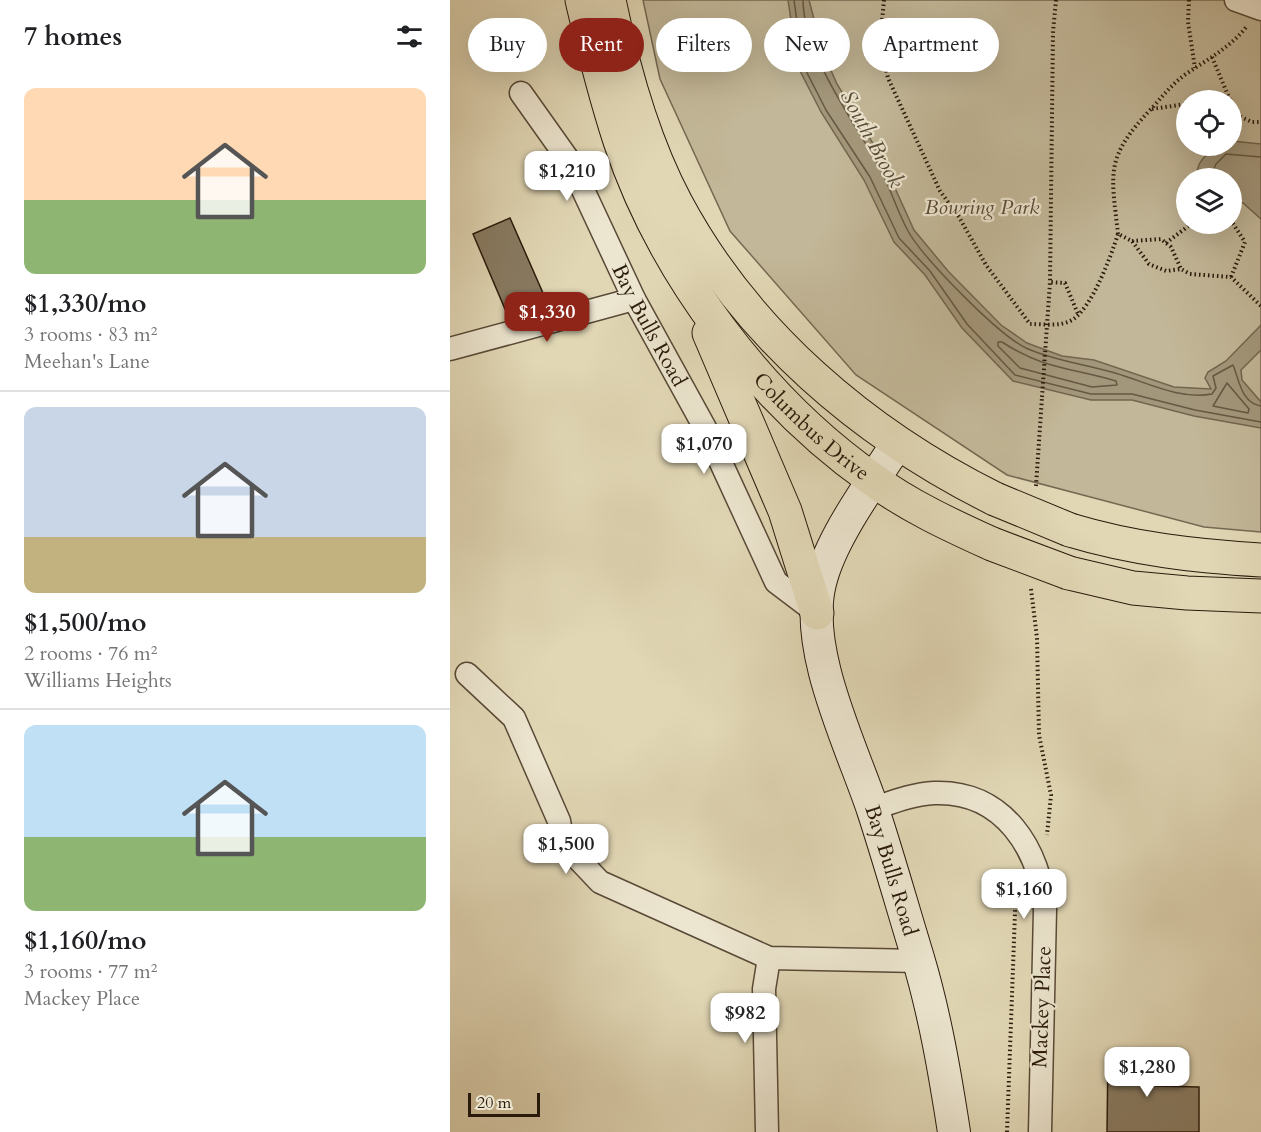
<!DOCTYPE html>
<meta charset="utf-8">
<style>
:root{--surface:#fff;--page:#f6f6f6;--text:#202124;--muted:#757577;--line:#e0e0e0;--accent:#8f2418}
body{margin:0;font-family:Cardo,serif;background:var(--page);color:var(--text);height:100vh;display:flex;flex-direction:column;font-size:22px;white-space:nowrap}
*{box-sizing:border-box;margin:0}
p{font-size:20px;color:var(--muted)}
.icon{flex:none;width:33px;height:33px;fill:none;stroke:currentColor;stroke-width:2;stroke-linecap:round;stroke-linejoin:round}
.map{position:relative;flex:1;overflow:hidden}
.panel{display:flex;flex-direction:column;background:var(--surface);width:450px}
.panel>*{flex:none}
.hud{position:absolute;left:18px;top:18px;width:570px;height:54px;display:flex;gap:12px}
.tools{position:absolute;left:726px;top:90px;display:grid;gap:12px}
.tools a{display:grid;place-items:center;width:66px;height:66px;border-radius:50%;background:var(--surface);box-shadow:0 6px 24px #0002;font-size:30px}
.scale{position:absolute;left:18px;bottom:15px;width:72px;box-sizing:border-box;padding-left:6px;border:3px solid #2a1a0b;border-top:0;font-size:16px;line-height:21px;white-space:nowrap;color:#2a1a0b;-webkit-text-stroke:4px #ece5cf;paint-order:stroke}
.price{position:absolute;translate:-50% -51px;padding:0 14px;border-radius:12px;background:#fff;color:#222;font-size:20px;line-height:39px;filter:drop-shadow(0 2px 3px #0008)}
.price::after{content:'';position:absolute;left:50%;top:36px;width:18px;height:14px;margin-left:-9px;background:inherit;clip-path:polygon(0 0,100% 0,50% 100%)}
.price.on{background:var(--accent);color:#fff}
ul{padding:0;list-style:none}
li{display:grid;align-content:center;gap:12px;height:318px;padding:0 24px}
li+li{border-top:2px solid var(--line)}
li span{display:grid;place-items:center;height:186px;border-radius:12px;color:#555}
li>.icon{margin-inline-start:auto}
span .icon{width:108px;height:108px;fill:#fffc;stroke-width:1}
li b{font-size:26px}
h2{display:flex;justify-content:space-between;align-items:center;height:72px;padding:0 24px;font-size:26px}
.tag{padding:0 21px;border-radius:27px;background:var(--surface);box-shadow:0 6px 24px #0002;font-size:21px;line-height:54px}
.tag.on{background:var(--accent);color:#fff}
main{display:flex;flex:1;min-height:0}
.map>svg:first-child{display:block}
.green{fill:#c2b798;stroke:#766852;stroke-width:1.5;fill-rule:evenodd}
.water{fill:#a3977b;stroke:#73654e;stroke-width:1.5}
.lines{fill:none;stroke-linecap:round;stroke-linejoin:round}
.shore{stroke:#665843;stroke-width:1.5}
.building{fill:#897c63;stroke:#2a1a0b;stroke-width:1.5}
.street-casing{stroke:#584936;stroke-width:25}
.secondary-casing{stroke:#2a1a0b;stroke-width:34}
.primary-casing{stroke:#2a1a0b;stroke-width:35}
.path{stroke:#2a1a0b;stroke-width:4;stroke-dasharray:1.5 3;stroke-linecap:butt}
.street{stroke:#ece5cf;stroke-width:22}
.secondary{stroke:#ece5cf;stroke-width:32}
.primary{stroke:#e1d7b5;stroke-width:33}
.primary-bridge-casing{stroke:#2a1a0b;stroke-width:35;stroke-linecap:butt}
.path-bridge{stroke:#2a1a0b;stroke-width:4;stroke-dasharray:1.5 3;stroke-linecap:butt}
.primary-bridge{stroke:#e1d7b5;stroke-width:33}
.labels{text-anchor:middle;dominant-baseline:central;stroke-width:4.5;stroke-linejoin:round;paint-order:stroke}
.park-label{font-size:21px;font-style:italic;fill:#584935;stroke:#ece5cf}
.street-label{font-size:21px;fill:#2a1a0b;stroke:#ece5cf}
.water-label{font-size:22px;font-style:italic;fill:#5a4c38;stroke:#ece5cf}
</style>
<main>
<section class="panel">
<h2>7 homes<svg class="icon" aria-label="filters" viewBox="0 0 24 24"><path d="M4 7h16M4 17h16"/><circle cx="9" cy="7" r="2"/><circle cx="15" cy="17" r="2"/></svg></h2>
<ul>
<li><span style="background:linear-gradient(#ffd9b3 60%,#8fb573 0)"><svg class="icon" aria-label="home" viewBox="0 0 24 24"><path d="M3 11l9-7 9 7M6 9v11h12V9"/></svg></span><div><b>$1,330/mo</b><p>3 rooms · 83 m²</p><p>Meehan's Lane</p></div></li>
<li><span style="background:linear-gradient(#c9d6e8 70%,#c2b280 0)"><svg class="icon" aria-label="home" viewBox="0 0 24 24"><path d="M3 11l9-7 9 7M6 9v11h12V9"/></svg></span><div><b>$1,500/mo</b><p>2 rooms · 76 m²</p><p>Williams Heights</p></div></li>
<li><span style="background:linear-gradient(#bfe0f5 60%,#8fb573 0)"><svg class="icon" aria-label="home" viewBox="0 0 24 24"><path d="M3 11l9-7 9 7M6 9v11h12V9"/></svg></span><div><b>$1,160/mo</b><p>3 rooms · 77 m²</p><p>Mackey Place</p></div></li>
</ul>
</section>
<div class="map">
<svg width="811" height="1132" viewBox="0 0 811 1132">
<rect width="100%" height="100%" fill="#e1d7b5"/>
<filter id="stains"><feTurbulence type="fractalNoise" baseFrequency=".00333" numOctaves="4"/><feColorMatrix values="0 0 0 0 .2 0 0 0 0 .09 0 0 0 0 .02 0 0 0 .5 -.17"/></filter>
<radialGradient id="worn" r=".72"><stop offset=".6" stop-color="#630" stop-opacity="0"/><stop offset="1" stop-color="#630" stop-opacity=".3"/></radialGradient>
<!-- green -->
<path class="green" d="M 193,0 L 811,0 L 811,532 L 754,527 L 557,475 L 406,375 L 280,231 L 210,79 ZM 736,100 L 782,100 L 782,146 L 736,146 ZM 736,178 L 782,178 L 782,224 L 736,224 Z"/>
<!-- water -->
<g class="water">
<polygon points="338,0 359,0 372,50 387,84 430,155 464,230 498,271 551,325 577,343 612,356 644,360 724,387 761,389 755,378 758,372 776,361 811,325 811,350 791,370 792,380 811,402 811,428 744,416 682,400 641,400 563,381 512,328 475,275 444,242 414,180 371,112 348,67"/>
<path d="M 782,141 L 811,144 L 811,219 L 793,203 L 782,200 L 782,178 L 747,178 C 745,158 764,146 782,146 Z"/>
</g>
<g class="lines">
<!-- shore -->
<g class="shore">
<polyline points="344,0 353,65 376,110 420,177 449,238 480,271 517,324 565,375 641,394 682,394 745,410 811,422"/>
<path d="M 353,0 C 353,49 399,116 424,157 C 438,180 445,207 458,231 C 473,258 550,337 578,349 C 606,361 635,364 665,373 C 696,382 729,400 762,394 L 766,388 L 763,376 L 783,365 C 789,379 791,403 811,406"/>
<polyline points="760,178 766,164 776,154 811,157"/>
<path d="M 552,342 C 593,369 622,368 666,381 L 667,385 L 642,387 L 570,368 L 548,346 L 548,342 Z"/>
<polygon points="777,383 799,409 798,413 763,406"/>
</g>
</g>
<!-- building -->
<g class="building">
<polygon points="60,218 93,293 55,309 23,234"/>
<polygon points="658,1053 706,1053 706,1086 749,1087 749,1132 657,1132"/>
</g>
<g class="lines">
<defs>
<g id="street">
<polyline points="786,0 811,9"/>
<path id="s1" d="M 71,93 L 120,162 L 184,299 L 255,428 L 326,582 L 367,613"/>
<polyline points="0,349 184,299"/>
<polyline points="17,674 64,718 109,821 113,843 150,882 319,958 469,961"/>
<path d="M 422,809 C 443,802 463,794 484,793 C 554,790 590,850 595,910 L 590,1132"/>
<polyline points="317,1132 314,989 319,958"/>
</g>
<g id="secondary">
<path id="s2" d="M 447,444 C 422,483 381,537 370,583 C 353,650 402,747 423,810 C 439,859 453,909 468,958 C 485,1015 495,1074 504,1132"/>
</g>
<g id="primary">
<path id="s3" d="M 132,0 C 143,47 155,95 170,141 C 213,271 310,400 422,479 C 459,506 500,525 542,544"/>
<path d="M 159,0 C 173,69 193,141 226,203 C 296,334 414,434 545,499"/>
<polyline points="259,333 335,511 367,613"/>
<path d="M 620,530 C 683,549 745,556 811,560"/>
<polyline points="619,573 683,588 737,593 811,596"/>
</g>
</defs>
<!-- street casing -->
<use href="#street" class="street-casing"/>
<!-- secondary casing -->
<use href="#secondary" class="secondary-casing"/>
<!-- primary casing -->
<use href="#primary" class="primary-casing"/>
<!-- path -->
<g class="path">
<path d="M 434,0 L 430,43 L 438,78 L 490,191 L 509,217 L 536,265 L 580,324 C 593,324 610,327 622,320 C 642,308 661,256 668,234 L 682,241 L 699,264 L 716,271 L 731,269 L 740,274 L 781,277 L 811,306"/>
<polyline points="606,0 603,32 600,282 615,283 628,314"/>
<polyline points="739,0 738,22 745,68"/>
<polyline points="762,57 780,100"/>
<polyline points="782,104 786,114"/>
<polyline points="702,109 736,104"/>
<polyline points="782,113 802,122 811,122"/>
<path d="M 668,234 C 661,171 655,158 701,109 C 713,96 722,84 736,74 C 758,59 781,47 797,26"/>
<polyline points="682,241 711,239 721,247 731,269"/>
<polyline points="716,243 741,224"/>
<polyline points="781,277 795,242 782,222"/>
<polyline points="586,486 592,397"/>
<polyline points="581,589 587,638 589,735 601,795 597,835"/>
<polyline points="557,1132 566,885"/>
</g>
<!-- street -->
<use href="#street" class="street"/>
<!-- secondary -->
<use href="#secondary" class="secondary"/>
<!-- primary -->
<use href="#primary" class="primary"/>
<defs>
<g id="primary-bridge">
<polyline points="545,499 620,530"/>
<polyline points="542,544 619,573"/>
</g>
</defs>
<!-- primary-bridge casing -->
<use href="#primary-bridge" class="primary-bridge-casing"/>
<!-- path-bridge -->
<polyline class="path-bridge" points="592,397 600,282"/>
<!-- primary-bridge -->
<use href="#primary-bridge" class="primary-bridge"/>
</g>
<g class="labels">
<!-- park labels -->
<g class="park-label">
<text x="532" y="207">Bowring Park</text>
</g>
<!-- street labels -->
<g class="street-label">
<text stroke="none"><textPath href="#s1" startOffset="266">Bay Bulls Road</textPath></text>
<text stroke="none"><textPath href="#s3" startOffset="494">Columbus Drive</textPath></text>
<text stroke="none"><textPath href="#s2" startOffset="459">Bay Bulls Road</textPath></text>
<text transform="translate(592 1007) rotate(-88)">Mackey Place</text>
</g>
<!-- water labels -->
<g class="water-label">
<text transform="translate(422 139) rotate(61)">South Brook</text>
</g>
</g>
<rect width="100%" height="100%" filter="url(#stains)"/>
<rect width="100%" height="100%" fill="url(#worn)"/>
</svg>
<div class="tools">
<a><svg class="icon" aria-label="locate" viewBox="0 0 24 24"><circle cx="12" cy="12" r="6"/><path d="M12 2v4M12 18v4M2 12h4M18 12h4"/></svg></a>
<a><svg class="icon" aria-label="layers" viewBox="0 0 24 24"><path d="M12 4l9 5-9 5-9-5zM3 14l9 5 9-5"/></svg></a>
</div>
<div class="scale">20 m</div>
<b class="price" style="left:117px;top:202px">$1,210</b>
<b class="price on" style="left:97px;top:343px">$1,330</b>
<b class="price" style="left:254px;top:475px">$1,070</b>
<b class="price" style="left:116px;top:875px">$1,500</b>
<b class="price" style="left:574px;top:920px">$1,160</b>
<b class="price" style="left:295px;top:1044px">$982</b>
<b class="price" style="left:697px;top:1098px">$1,280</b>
<div class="hud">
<a class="tag">Buy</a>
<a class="tag on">Rent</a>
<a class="tag">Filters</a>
<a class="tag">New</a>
<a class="tag">Apartment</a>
</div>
</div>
</main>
